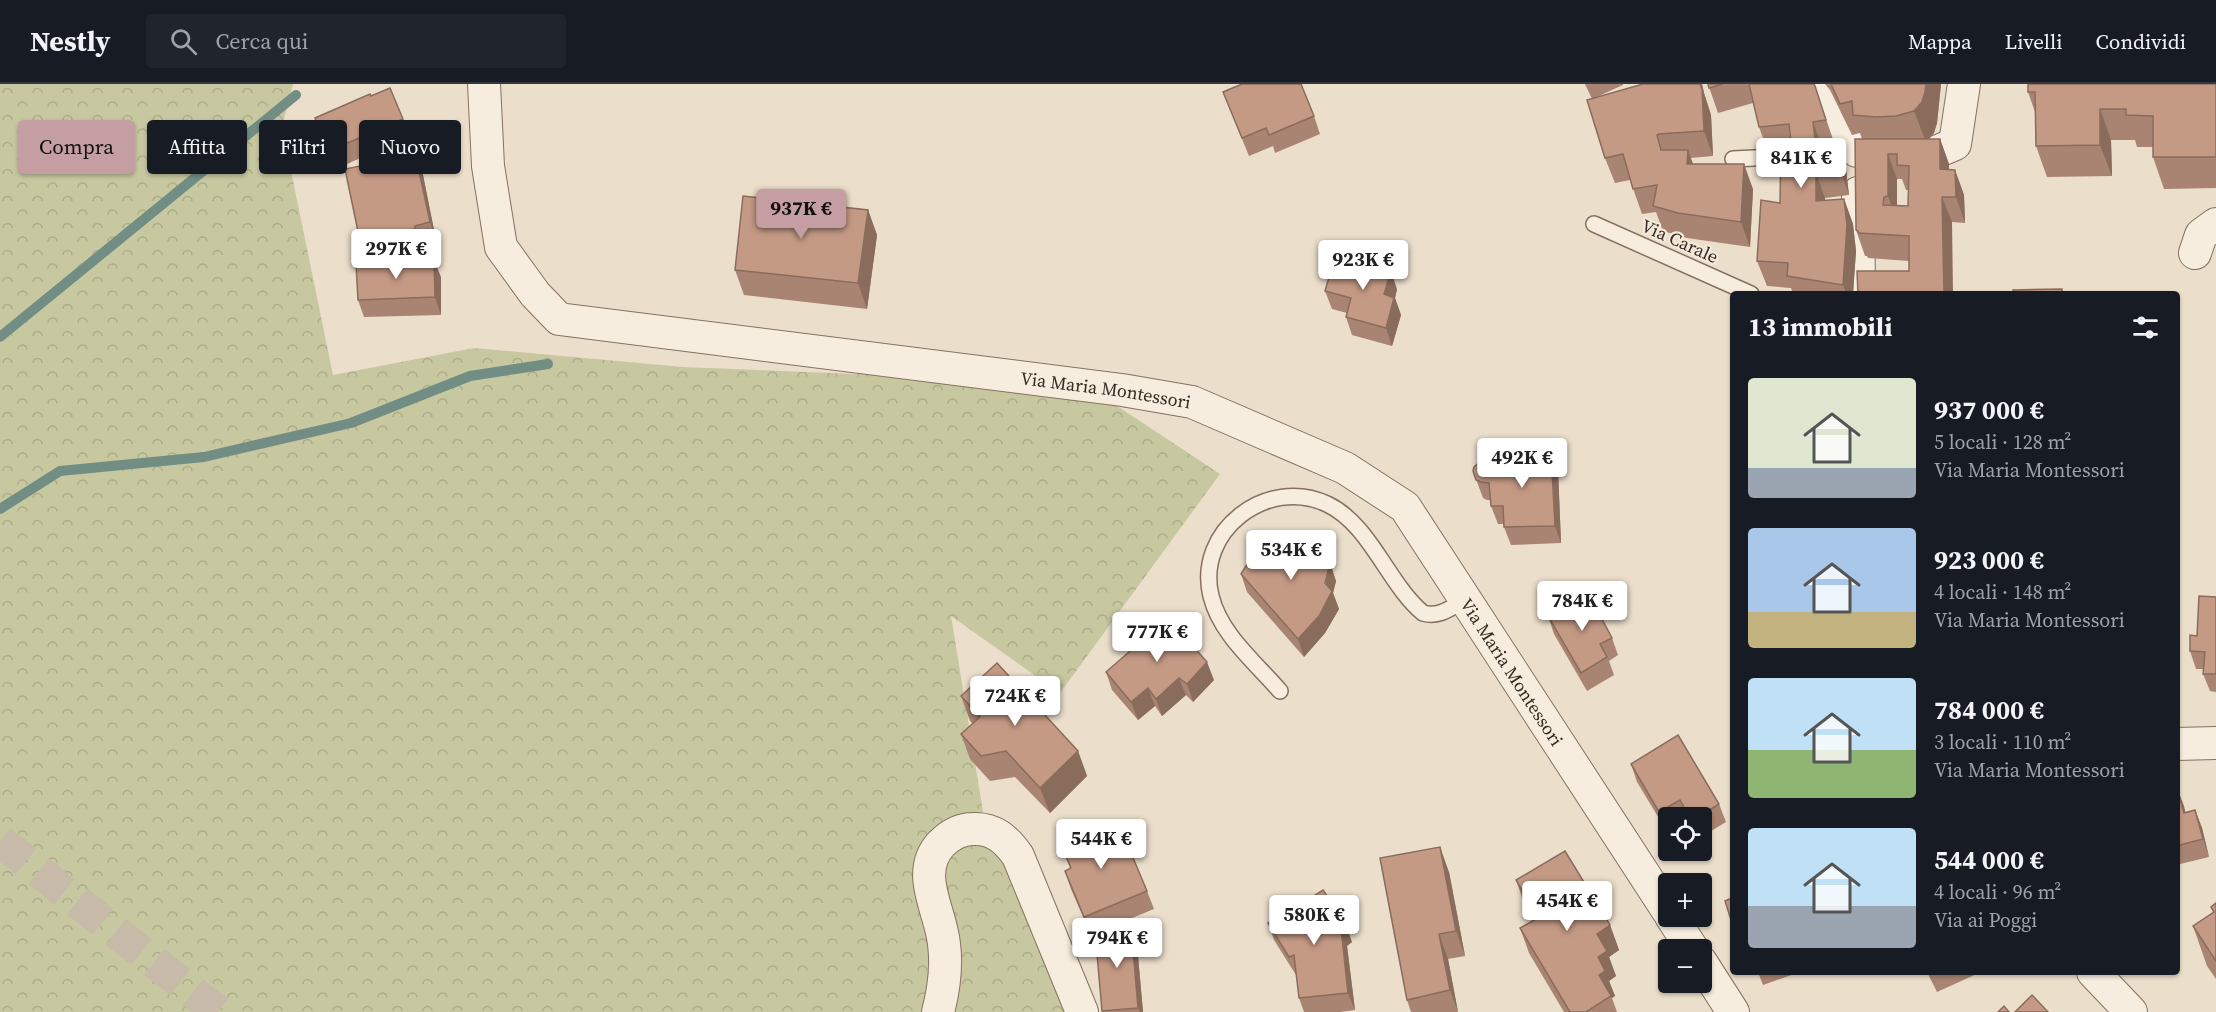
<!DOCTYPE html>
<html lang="it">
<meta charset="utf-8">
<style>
:root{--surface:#171b24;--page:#20242c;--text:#f1f3f6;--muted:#9ea1a6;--line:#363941;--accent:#c59ea4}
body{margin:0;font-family:"Source Serif 4",serif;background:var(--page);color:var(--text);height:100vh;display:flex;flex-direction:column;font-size:22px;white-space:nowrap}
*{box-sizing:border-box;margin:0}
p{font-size:20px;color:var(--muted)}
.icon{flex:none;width:33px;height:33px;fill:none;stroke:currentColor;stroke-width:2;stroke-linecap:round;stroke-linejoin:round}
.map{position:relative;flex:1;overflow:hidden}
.panel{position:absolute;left:1730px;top:207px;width:450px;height:684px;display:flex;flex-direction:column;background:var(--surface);border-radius:6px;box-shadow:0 2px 4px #0004}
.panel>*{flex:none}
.banner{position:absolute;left:18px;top:36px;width:570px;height:54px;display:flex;gap:12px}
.tools{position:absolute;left:1658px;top:723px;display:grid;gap:12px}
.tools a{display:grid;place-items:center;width:54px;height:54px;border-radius:6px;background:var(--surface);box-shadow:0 2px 4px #0004;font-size:30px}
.price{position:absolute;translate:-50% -51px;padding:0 14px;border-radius:6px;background:#fff;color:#222;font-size:20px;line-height:39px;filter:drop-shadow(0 2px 3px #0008)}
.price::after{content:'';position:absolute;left:50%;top:36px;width:18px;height:14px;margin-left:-9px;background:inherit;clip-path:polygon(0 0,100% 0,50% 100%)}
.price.selected{background:var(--accent);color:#111}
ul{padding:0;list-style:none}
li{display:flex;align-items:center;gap:18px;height:150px;padding:0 18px}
li span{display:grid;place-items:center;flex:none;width:168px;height:120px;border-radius:6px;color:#555}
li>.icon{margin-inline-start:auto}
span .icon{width:72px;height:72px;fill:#fffc;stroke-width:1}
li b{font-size:26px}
h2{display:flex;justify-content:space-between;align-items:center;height:72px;padding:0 18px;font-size:26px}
.tag{padding:0 21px;border-radius:6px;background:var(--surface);box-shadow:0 2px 4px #0004;font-size:21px;line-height:54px}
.tag.selected{background:var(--accent);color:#111}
header{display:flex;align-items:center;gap:36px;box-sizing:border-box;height:84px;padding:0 30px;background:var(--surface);border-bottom:2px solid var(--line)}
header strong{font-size:28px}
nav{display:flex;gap:33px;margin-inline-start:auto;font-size:21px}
.search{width:420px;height:54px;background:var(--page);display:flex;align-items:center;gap:15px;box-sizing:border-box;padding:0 21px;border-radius:6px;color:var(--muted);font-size:22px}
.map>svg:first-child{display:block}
.forest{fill:url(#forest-crowns)}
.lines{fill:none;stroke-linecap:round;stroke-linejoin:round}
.stream{stroke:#728e84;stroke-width:10}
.highway-tunnel{stroke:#c7baa9;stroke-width:33;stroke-dasharray:33 16;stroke-linecap:butt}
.lane-casing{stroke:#867161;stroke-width:18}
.street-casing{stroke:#867161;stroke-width:34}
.lane{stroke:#f6edde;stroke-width:15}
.street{stroke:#f6edde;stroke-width:32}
.wall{fill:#a98472;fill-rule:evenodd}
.shaded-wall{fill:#8a6c5d}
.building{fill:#c59a85;stroke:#8a6c5d;stroke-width:1.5;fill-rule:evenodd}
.labels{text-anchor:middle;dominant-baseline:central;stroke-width:4.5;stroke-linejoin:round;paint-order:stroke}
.street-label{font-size:18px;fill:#382b22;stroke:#f3e9da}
</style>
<header>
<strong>Nestly</strong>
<div class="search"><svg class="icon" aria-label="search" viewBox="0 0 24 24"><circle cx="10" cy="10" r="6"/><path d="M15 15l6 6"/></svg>Cerca qui</div>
<nav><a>Mappa</a><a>Livelli</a><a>Condividi</a></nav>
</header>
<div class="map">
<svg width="2216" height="928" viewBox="0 0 2216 928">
<defs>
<pattern id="forest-crowns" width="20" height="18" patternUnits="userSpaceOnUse" patternTransform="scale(1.5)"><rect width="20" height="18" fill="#c7c8a0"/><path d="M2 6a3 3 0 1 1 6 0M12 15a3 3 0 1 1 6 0" fill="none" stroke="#acac8a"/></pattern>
</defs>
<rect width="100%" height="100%" fill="#ebdecb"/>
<!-- forest -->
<polygon class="forest" points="0,0 293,0 282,43 333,291 474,264 683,283 956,294 1105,314 1220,390 1060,609 951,532 986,746 1030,811 1099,928 0,928"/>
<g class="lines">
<!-- stream -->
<g class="stream">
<polyline points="0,253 296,11"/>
<polyline points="0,425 60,387 204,373 351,339 470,292 548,280"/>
</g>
<!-- highway-tunnel -->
<polyline class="highway-tunnel" points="0,757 218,928"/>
<defs>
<g id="lane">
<polyline points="1733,75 1799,72"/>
<polyline points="1594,140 1751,210"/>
<path d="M 1280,607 C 1256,579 1220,550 1211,512 C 1195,447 1267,392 1327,420 C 1370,440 1388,500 1423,529 C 1439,534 1452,523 1465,516"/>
</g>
<g id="street">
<path id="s1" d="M 484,0 L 488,82 L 501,163 L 535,210 L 559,235 L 1122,306 L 1192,318 L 1345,384 L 1405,423 L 1668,827"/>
<polyline points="1816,0 1857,67"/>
<polyline points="1903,70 1929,71 1955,60 1964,0"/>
<polyline points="1858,109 1859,210"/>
<polyline points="2195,169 2201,151 2216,140"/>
<polyline points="2176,660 2216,659"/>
<polyline points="1671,832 1693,866"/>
<polyline points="1701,878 1733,928"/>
<polyline points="2093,888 2131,928"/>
<path d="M 938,928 C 944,905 947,883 944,860 C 941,827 914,789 941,760 C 950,751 961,745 973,745 C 994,744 1007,756 1018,772 L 1082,928"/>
</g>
</defs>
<!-- lane casing -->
<use href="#lane" class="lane-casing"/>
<!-- street casing -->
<use href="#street" class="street-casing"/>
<!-- lane -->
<use href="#lane" class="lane"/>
<!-- street -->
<use href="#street" class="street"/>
</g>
<!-- wall -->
<g class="wall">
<polygon points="1585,0 1623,0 1623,1 1592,15"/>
<polygon points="1643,0 1702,0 1704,9 1711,31 1713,72 1690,74 1693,80 1753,105 1750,163 1687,154 1663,147 1656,128 1642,130 1630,96 1615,99 1605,74"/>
<polygon points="1708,0 1814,0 1835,61 1846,86 1849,111 1825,114 1825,117 1844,115 1853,140 1856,167 1853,210 1793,210 1791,204 1767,202 1757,177 1780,119 1781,67 1768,68 1759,43 1753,19 1718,29"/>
<path d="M 1825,0 L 1941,0 L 1937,39 L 1934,49 L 1929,55 L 1940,55 L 1949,80 L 1949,86 L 1955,86 L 1964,111 L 1965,139 L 1952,138 L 1909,187 L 1909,177 L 1868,174 L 1867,172 L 1865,172 L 1856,146 L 1862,55 L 1860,49 L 1852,51 L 1830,6 ZM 1897,95 L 1902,95 L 1906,106 L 1908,106 L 1908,122 L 1897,122 Z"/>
<polygon points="2216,0 2216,104 2164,105 2153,73 2153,63 2137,63 2135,56 2111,56 2112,92 2047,93 2036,62 2035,28 2028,8"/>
<polygon points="1223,8 1314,32 1320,50 1275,69 1273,62 1249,72"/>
<polygon points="371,12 403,35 409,52 336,85 315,34"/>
<polygon points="401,76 423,91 436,156 421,159 422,163 367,175 360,157"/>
<polygon points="868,126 877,151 867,225 744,211 735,186"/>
<polygon points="441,193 441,231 364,233 358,216"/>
<polygon points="1397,205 1395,214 1401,231 1392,262 1352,251 1346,233 1347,229 1332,225 1325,207"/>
<polygon points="1551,367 1558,385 1561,459 1511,461 1504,443 1504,440 1498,440 1491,422 1491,416 1487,416 1483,414 1473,387 1525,378"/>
<polygon points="1330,479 1336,497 1333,509 1339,525 1325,549 1304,573 1247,508 1241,490"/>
<polygon points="2216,513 2216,608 2210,607 2203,590 2204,585 2196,585 2190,567"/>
<polygon points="1548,532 1612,554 1618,571 1609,577 1614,591 1587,607 1554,550"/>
<polygon points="1106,588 1214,596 1193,618 1186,611 1162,632 1155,622 1138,636 1112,606"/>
<polygon points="961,612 1078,667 1087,692 1050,729 1015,693 990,697 970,675 961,650 973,640 970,637"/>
<polygon points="1631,680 1719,720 1726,738 1701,753 1701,734 1668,734 1668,745 1666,746 1637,698"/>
<polygon points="2176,704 2177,704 2185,729 2195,726 2202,744 2209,773 2176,781"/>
<polygon points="1060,758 1115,762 1147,807 1154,825 1103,846 1131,843 1137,861 1143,928 1102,928 1095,849 1091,851 1071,805 1065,787 1070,784"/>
<polygon points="1449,788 1465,872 1448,875 1458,928 1411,928 1407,916"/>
<polygon points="1516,796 1610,841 1619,866 1609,873 1616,892 1609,897 1615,912 1612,914 1617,928 1564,928 1529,869 1520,844 1534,836 1525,822"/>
<polygon points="2216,819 2216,895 2207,882 2193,842 2213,828 2211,823"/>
<polygon points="1300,821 1352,858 1347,862 1355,926 1340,928 1304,928 1299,914 1296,891 1274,856 1268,839"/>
<polygon points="1758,888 1800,888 1763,901"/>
<polygon points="1927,888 1981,888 1937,908"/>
</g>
<!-- shaded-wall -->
<g class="shaded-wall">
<polygon points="1700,0 1702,0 1704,9 1711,31 1713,72 1704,47"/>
<polygon points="1926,0 1941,0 1937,39 1934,49 1926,58 1914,27"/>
<polygon points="2100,25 2111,56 2112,92 2100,61"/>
<polygon points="1813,38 1822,63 1815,56"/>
<polygon points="1940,55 1949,80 1949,110 1940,85"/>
<polygon points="1837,61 1846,86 1849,111 1840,86"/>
<polygon points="1688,66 1697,91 1687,80"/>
<polygon points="1888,70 1897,95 1897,138 1888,112"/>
<polygon points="416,73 423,91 436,156 430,138"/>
<polygon points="1744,80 1753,105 1750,163 1741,138"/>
<polygon points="1955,86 1964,111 1965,139 1956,113"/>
<polygon points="1816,89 1825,114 1825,142 1816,117"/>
<polygon points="1942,113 1952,138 1953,210 1944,210"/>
<polygon points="1844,115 1853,140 1856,167 1853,210 1847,210 1843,201"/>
<polygon points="868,126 877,151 867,225 858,199"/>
<polygon points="434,176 441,193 441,231 435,213"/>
<polygon points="1391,187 1397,205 1395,214 1401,231 1392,262 1386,244 1384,210"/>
<polygon points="1551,367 1558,385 1561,459 1555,442"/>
<polygon points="1330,479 1336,497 1333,509 1339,525 1325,549 1304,573 1298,555 1325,499"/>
<polygon points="1207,578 1214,596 1193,618 1187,600"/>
<polygon points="1179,594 1186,611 1162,632 1156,615"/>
<polygon points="1148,604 1155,622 1138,636 1131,618"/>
<polygon points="1078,667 1087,692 1050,729 1040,704"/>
<polygon points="2177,704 2184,722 2190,747 2184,729"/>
<polygon points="2195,726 2202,744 2209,773 2203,755"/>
<polygon points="1440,763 1449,788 1465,872 1456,847"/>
<polygon points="1346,841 1352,858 1347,862 1355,926 1348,909 1341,844"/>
<polygon points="1610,841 1619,866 1609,873 1616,892 1609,897 1615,912 1612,914 1599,891 1597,850"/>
<polygon points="1131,843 1137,861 1143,928 1140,928 1138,924"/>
<polygon points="1439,850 1448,875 1458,928 1450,906"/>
</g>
<!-- building -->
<g class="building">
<polygon points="1242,0 1301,0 1314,32 1269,51 1266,44 1242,54 1223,8"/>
<polygon points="1643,0 1700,0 1702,5 1704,47 1659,50 1657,51 1661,66 1688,66 1687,80 1744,80 1741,138 1678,129 1653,122 1657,101 1633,105 1623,70 1605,74 1587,16"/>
<polygon points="1708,0 1723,0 1709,4"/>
<polygon points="1749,0 1814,0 1815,2 1826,36 1813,38 1815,56 1837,61 1840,86 1816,89 1816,117 1844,115 1847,141 1843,201 1787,192 1788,179 1757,177 1761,116 1780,119 1781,57 1791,57 1789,40 1759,43"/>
<polygon points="1831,0 1926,0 1925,8 1922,18 1914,27 1896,32 1876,33 1853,31 1852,17 1840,20"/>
<polygon points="2028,0 2216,0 2216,73 2153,73 2153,32 2126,31 2126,25 2100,25 2100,61 2036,62 2035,8 2028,8"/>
<polygon points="390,4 403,35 329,67 315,34 370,10 371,12"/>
<path d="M 1855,55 L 1940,55 L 1940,85 L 1955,86 L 1956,113 L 1942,113 L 1944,210 L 1858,210 L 1857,187 L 1909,187 L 1909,152 L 1859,149 L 1858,147 L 1856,146 ZM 1888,70 L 1897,70 L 1897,81 L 1909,82 L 1908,122 L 1883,121 L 1884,113 L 1888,112 Z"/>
<polygon points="416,73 430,138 415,142 415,145 360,157 345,85 400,74 401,76"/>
<polygon points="743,112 868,126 858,199 735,186"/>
<polygon points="434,176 435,213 358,216 356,180"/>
<polygon points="1334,176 1360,182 1361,179 1391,187 1384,210 1394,214 1386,244 1346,233 1351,214 1325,207"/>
<polygon points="2062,205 2062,210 2013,210 2013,206"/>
<polygon points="1551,367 1555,442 1504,443 1503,422 1491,422 1489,399 1481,398 1476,396 1473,387 1474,383 1480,378 1525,378 1524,368"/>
<polygon points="1305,452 1330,479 1325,499 1332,507 1319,532 1298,555 1241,490 1257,464"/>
<polygon points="1588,509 1612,554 1600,560 1607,573 1581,589 1548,532"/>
<polygon points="2199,512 2216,513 2216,590 2203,590 2205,568 2190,567 2190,551 2197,552"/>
<polygon points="1168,534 1207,578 1187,600 1179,594 1156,615 1148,604 1131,618 1106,588"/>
<polygon points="997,579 1078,667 1040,704 1006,667 981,672 961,650 980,633 961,612"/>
<polygon points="1678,651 1719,720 1697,734 1690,734 1680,716 1659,728 1631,680"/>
<polygon points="2176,704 2177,704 2184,729 2195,726 2203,755 2176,762"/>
<polygon points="1105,739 1115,762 1126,757 1147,807 1084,833 1065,787 1071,784 1060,758"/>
<polygon points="1440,763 1456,847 1439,850 1450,906 1407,916 1380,774"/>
<polygon points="1565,767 1610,841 1597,850 1607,867 1598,873 1605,887 1599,891 1611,912 1586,928 1570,928 1520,844 1538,834 1516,796"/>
<polygon points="1323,806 1346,841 1341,844 1348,909 1299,914 1294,871 1289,873 1268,839 1298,818 1300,821"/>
<polygon points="1732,814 1732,839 1725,817"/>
<polygon points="2216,819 2216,877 2193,842 2214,828 2211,823"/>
<polygon points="1131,843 1138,924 1102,927 1095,847"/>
<polygon points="2032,911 2048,928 2015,928"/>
<polygon points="2004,922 2009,928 1998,928"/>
</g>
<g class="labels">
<!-- street labels -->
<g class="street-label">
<text transform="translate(1680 157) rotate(24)">Via Carale</text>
<text stroke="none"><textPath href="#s1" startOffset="808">Via Maria Montessori</textPath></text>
<text stroke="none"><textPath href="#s1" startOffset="1330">Via Maria Montessori</textPath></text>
</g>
</g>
</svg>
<div class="tools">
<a><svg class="icon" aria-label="locate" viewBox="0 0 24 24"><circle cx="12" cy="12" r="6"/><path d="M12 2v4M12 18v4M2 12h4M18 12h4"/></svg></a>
<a>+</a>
<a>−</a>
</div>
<b class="price" style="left:1801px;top:105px">841K €</b>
<b class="price selected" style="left:801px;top:156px">937K €</b>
<b class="price" style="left:396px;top:196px">297K €</b>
<b class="price" style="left:1363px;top:207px">923K €</b>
<b class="price" style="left:1522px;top:405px">492K €</b>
<b class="price" style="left:1291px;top:497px">534K €</b>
<b class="price" style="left:1582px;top:548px">784K €</b>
<b class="price" style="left:1157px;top:579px">777K €</b>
<b class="price" style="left:1015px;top:643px">724K €</b>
<b class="price" style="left:1101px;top:786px">544K €</b>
<b class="price" style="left:1567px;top:848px">454K €</b>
<b class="price" style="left:1314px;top:862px">580K €</b>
<b class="price" style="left:1117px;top:885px">794K €</b>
<div class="banner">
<a class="tag selected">Compra</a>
<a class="tag">Affitta</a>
<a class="tag">Filtri</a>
<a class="tag">Nuovo</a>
</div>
<section class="panel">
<h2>13 immobili<svg class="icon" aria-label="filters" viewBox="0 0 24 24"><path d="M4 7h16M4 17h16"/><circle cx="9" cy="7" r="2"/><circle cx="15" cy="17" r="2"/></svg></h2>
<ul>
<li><span style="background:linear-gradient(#dfe7d0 75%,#9aa5b1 0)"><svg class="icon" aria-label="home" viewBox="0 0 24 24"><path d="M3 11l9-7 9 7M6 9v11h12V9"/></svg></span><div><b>937 000 €</b><p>5 locali · 128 m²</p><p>Via Maria Montessori</p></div></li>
<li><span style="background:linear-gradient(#a9c7e8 70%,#c2b280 0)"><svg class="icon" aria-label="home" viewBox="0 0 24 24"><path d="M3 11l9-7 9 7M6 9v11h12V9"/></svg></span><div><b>923 000 €</b><p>4 locali · 148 m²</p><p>Via Maria Montessori</p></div></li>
<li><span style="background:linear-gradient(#bfe0f5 60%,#8fb573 0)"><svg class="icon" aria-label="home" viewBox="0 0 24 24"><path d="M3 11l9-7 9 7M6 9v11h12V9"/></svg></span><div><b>784 000 €</b><p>3 locali · 110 m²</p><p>Via Maria Montessori</p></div></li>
<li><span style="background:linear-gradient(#bfe0f5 65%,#9aa5b1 0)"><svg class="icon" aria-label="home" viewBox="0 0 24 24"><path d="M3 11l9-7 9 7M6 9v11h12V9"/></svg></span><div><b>544 000 €</b><p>4 locali · 96 m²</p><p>Via ai Poggi</p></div></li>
</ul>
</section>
</div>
